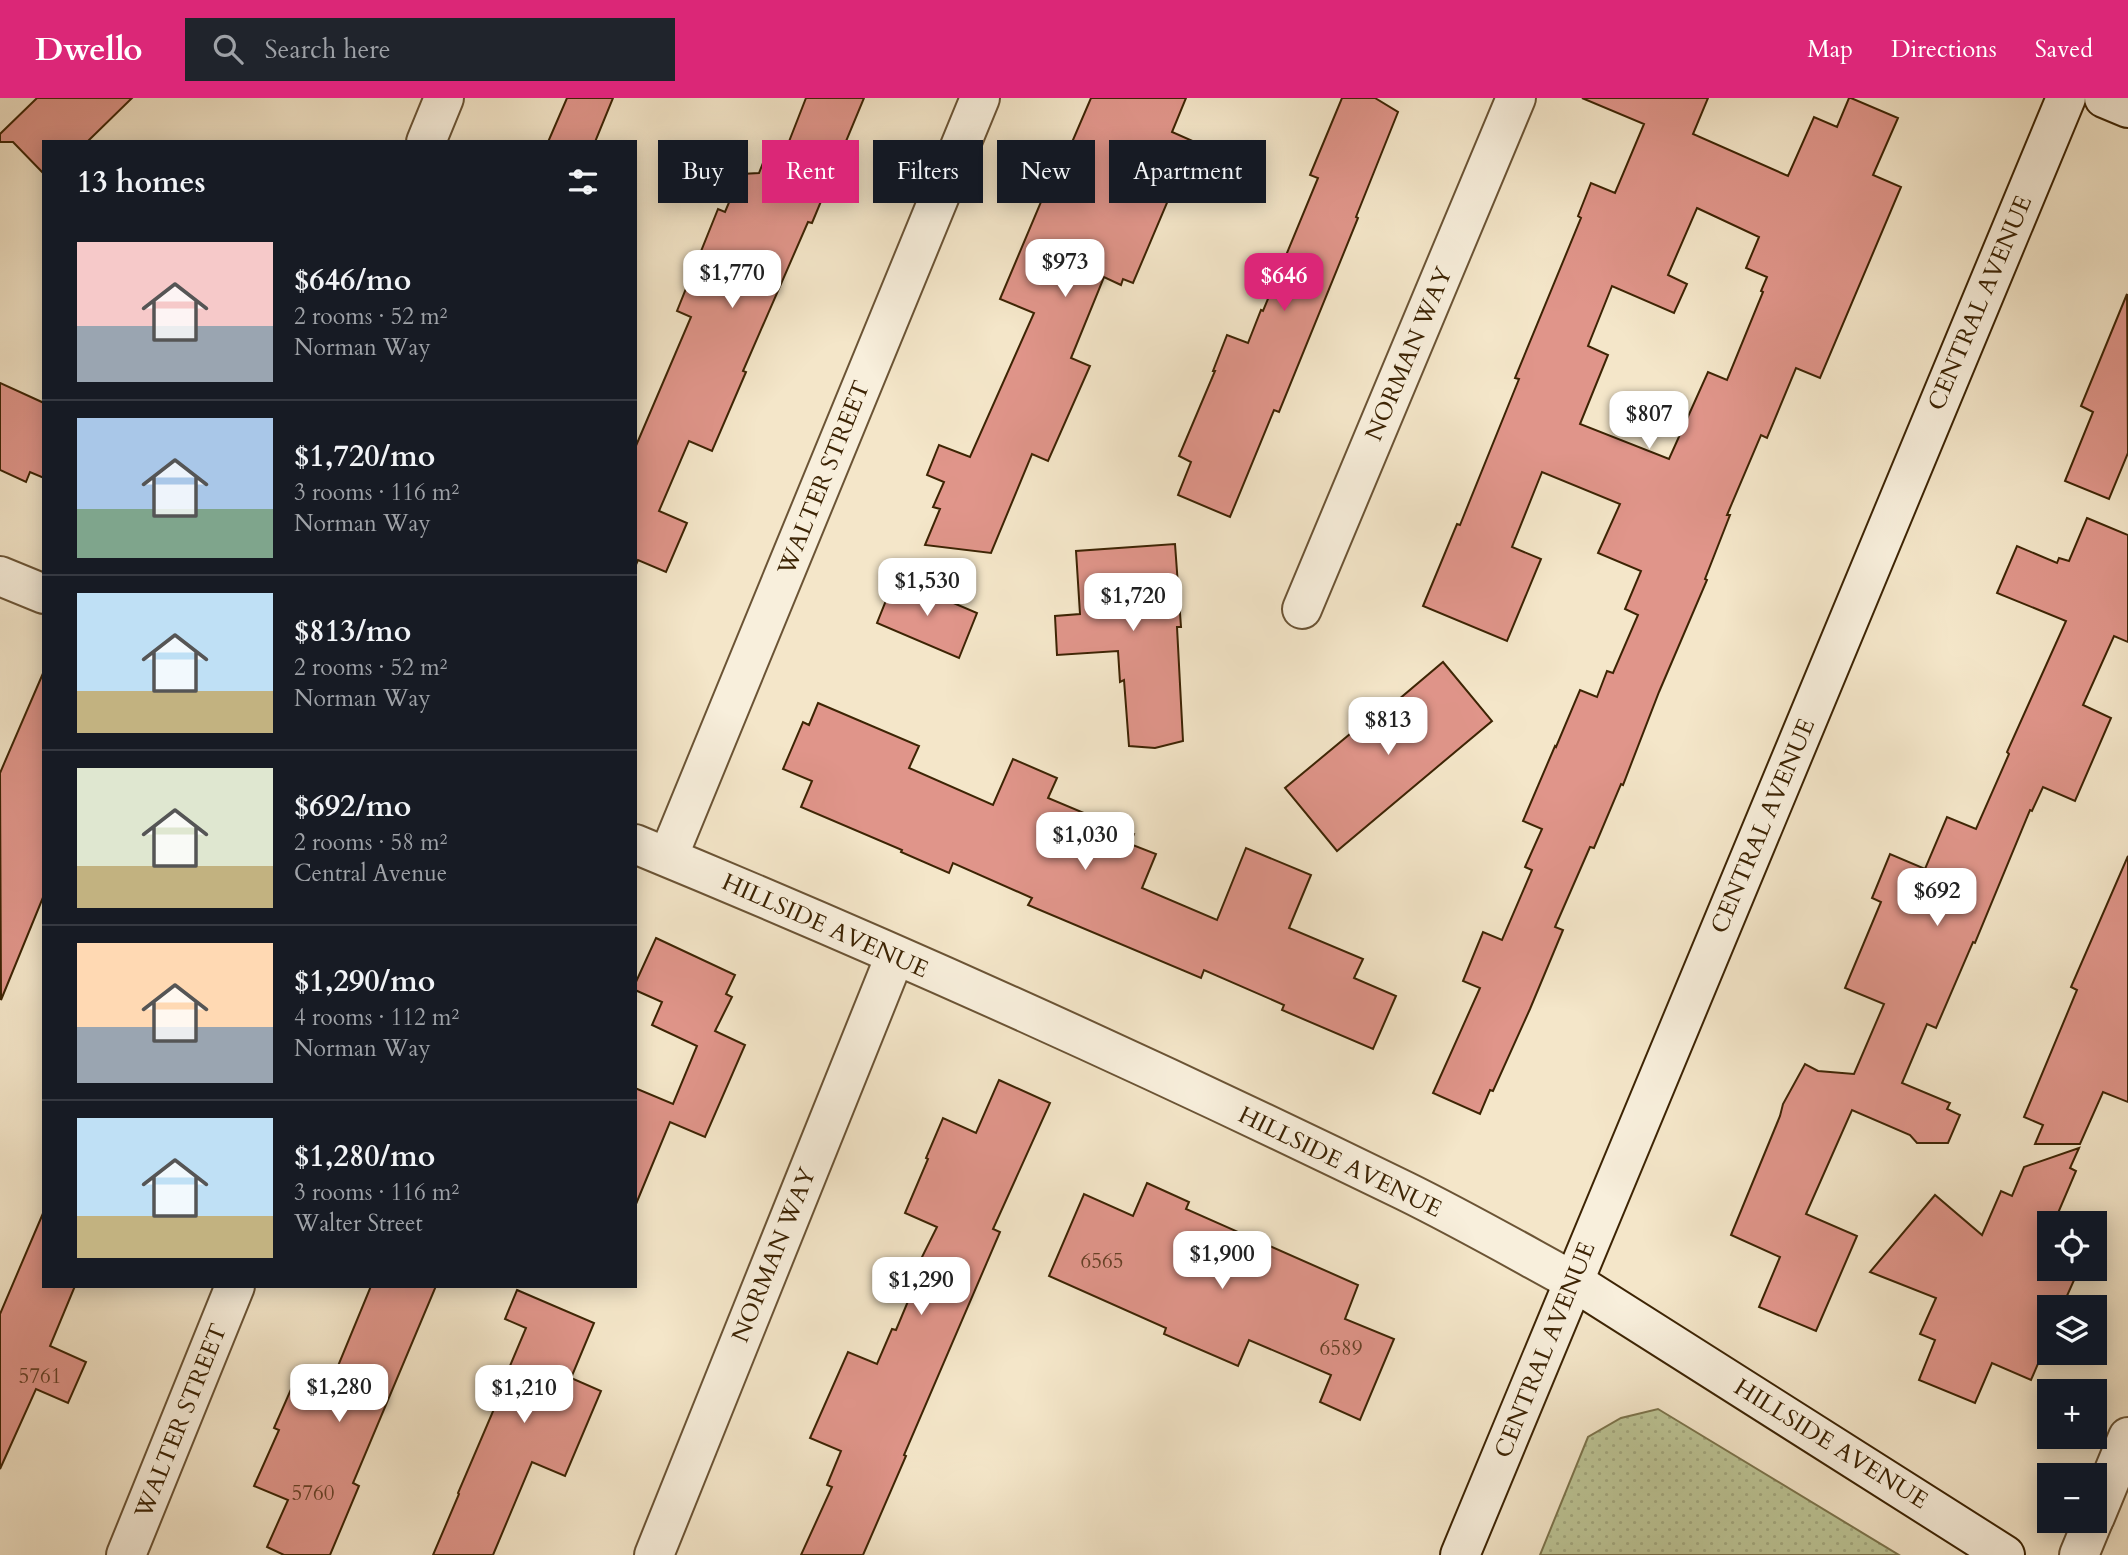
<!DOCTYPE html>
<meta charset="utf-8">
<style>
:root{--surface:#171b24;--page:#20242c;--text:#f1f3f6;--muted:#9ea1a6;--line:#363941;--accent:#db2777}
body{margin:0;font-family:Cardo,serif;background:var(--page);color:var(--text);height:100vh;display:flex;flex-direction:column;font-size:26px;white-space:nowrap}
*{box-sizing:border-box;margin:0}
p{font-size:23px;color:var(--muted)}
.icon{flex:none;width:38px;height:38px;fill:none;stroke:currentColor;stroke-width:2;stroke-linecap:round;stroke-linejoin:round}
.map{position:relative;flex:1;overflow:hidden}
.details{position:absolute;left:42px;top:42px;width:595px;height:1148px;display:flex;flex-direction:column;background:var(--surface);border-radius:0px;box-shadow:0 4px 18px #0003}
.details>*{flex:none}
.guide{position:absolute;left:658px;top:42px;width:665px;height:63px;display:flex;gap:14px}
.tools{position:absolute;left:2037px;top:1113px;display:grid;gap:14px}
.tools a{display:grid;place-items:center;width:70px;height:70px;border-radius:0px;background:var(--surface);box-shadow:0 4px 18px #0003;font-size:35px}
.price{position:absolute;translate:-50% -60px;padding:0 16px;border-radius:14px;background:#fff;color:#222;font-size:23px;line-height:46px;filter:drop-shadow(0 2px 4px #0008)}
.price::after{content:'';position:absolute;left:50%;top:42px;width:21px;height:16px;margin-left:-10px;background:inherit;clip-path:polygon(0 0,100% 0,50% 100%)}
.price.selected{background:var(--accent);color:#fff}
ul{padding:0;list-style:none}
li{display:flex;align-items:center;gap:21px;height:175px;padding:0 35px}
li+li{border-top:2px solid var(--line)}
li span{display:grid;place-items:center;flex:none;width:196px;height:140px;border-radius:0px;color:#555}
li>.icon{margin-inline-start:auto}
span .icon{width:84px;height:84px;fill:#fffc;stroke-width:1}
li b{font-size:30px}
h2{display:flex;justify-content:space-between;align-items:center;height:84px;padding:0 35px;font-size:30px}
.pill{padding:0 24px;border-radius:0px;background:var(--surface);box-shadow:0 4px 18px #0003;font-size:24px;line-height:63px}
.pill.selected{background:var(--accent);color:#fff}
header{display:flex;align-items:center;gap:42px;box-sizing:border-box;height:98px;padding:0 35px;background:var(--accent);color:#fff}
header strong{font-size:33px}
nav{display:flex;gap:38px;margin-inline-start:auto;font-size:24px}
.search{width:490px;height:63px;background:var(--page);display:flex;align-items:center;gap:18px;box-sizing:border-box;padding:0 24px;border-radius:0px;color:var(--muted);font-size:26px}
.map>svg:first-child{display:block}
.grass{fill:url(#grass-dots);stroke:#7c744c;stroke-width:2}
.building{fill:#e0958a;stroke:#3d2404;stroke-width:2;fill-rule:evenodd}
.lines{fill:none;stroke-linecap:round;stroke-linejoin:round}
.street-casing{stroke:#6b5435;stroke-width:42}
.secondary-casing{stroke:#3d2404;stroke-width:42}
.street{stroke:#f8efdc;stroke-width:38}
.secondary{stroke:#f8efdc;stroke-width:38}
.labels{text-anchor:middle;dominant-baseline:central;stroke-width:5;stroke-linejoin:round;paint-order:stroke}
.number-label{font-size:21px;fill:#664026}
.street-label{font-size:24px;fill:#3d2404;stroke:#f8efdc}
</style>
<header>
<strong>Dwello</strong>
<div class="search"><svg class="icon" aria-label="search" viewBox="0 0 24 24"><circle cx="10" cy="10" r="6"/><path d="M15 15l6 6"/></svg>Search here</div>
<nav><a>Map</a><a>Directions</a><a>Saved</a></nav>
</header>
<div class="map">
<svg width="2128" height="1457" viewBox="0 0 2128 1457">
<defs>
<pattern id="grass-dots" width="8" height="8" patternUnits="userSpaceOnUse" patternTransform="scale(1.75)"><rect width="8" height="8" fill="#bcc495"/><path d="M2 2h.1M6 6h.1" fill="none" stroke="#a2a87f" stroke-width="1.8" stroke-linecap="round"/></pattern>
</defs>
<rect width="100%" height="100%" fill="#f4e6c9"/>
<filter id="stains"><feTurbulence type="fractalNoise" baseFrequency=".00286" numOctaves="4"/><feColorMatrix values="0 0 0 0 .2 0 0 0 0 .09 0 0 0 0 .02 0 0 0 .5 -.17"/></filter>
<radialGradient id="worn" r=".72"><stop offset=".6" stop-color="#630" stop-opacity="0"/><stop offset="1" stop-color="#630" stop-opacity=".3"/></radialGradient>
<!-- grass -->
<polygon class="grass" points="1658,1311 1899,1457 1540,1457 1588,1339 1621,1320"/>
<!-- building -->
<g class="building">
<polygon points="37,0 132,0 87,44 44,44 44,76 13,44 0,44 0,36"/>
<polygon points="567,0 613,0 595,44 548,44"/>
<polygon points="806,0 864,0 812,125 808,124 743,273 746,274 712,353 689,343 659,413 687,425 666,474 638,462 635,469 635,350 691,219 677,213 718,111 725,114 741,76 759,75 766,57 781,64"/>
<polygon points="1091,0 1186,0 1172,34 1213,52 1199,83 1180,74 1133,185 1123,181 1121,187 1104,179 1071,260 1090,268 1048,363 1032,356 991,455 925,447 940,411 933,409 944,384 927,377 939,347 970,359 1034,215 1000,201 1065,47 1070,49"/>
<polygon points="1342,0 1375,0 1398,14 1356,119 1358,120 1279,314 1274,312 1230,419 1178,397 1191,364 1179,358 1215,273 1213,273 1227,237 1248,245 1261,212 1263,213 1318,80 1310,77"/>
<path d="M 1582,0 L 1708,0 L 1693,36 L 1788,78 L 1814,19 L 1837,29 L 1849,0 L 1851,0 L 1898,20 L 1873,77 L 1901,89 L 1820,280 L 1796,270 L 1767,340 L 1761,337 L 1727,417 L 1730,417 L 1705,481 L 1707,482 L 1659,594 L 1623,687 L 1621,686 L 1594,750 L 1590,749 L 1555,829 L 1563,832 L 1530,911 L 1493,993 L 1490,992 L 1480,1016 L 1433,995 L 1480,890 L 1463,883 L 1483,834 L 1502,842 L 1532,772 L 1525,769 L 1542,731 L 1523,723 L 1555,648 L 1556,649 L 1580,592 L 1597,599 L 1607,573 L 1613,575 L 1638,517 L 1625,511 L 1641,473 L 1598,455 L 1620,406 L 1542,374 L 1512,449 L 1541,461 L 1507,543 L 1423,508 L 1457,426 L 1460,427 L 1519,281 L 1515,280 L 1581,120 L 1578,118 L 1591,85 L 1615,95 L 1644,26 ZM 1697,110 L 1759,139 L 1746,170 L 1767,179 L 1761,193 L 1763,194 L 1727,282 L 1708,274 L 1669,361 L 1580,326 L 1608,257 L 1588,248 L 1612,188 L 1674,215 L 1687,186 L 1668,177 Z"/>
<polygon points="2127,196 2128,355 2109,401 2065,383 2093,314 2081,308"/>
<polygon points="0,285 44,305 44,380 30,374 26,384 0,372"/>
<polygon points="2087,420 2128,437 2128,544 2114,538 2083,607 2111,620 2075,703 2043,689 2032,713 2030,712 1975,845 1973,844 1936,930 1927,926 1902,985 1950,1005 1947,1011 1960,1017 1948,1045 1917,1045 1910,1037 1852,1012 1806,1116 1857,1138 1816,1233 1759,1209 1780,1159 1731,1137 1780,1018 1783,1006 1805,966 1818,973 1854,976 1884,906 1845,890 1881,804 1872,800 1890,756 1925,771 1947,719 1976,731 2009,656 2007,654 2066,523 1997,495 2017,448 2057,465 2059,460 2069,463"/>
<polygon points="1175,446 1181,529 1177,529 1183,643 1155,650 1129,648 1124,582 1120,584 1118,553 1057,557 1055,518 1080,516 1076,453"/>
<polygon points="895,480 977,515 959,560 877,525"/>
<polygon points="1443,564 1492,623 1337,753 1285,690 1350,636 1353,640"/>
<polygon points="44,573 44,797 1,902 0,675"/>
<polygon points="818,605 919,648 909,670 993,707 1013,661 1057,680 1048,700 1134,736 1130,746 1156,756 1142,790 1217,822 1246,750 1311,777 1289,830 1363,861 1354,880 1396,898 1373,951 1282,912 1284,907 1204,872 1201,880 1028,807 1032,800 953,765 949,775 901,754 902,752 801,709 812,683 783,671 803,624 809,627"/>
<polygon points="2128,758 2128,1004 2103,994 2080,1046 2035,1046 2043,1027 2024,1019 2077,892 2071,889"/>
<polygon points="656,840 735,877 726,896 732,899 715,933 745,947 705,1039 670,1024 636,1106 635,990 673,1006 697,948 652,927 662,904 635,892 635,886"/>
<polygon points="999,982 1050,1005 993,1131 1000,1134 904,1357 906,1358 863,1457 801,1457 832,1389 827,1387 841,1353 810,1340 848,1254 877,1266 892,1231 896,1232 924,1165 920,1163 937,1129 905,1115 928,1061 926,1060 943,1020 976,1035"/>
<polygon points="2079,1050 2070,1070 2076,1073 2058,1115 2081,1125 2049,1125 2049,1171 2079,1171 2062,1209 2049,1209 2049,1240 2031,1282 1992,1265 1975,1305 1919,1282 1935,1242 1920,1236 1936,1200 1870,1174 1935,1097 1982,1137 2001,1093 2012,1098 2024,1069"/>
<polygon points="1147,1085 1189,1104 1186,1111 1358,1187 1345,1221 1394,1241 1360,1322 1320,1304 1331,1277 1249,1242 1238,1268 1164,1236 1166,1230 1049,1178 1084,1096 1133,1118"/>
<polygon points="44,1113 44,1188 75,1188 50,1248 86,1264 68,1305 36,1291 0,1371 0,1216"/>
<polygon points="371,1188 436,1188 353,1385 359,1388 330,1457 284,1457 267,1449 288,1402 254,1388 279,1332 274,1330 292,1289 324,1302"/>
<polygon points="517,1192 594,1225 571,1280 601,1293 565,1378 532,1364 493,1457 433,1457 459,1396 458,1395 509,1276 507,1275 526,1230 505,1221"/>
</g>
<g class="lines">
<defs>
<g id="street">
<polyline points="426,44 444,0"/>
<polyline points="0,478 44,496"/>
<polyline points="1302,511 1516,0"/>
<path d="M 635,746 C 895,853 1153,970 1405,1093 C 1462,1121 1518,1153 1573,1183"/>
<polyline points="668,759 980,0"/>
<polyline points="2095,1419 2128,1339"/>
<polyline points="126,1457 235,1188"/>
<polyline points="654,1457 895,858"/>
<polyline points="2079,1457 2093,1423"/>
</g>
<g id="secondary">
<polyline points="2104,0 2128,10"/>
<polyline points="1573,1183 2005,1457"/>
<polyline points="1460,1457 2066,0"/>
</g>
</defs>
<!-- street casing -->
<use href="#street" class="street-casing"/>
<!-- secondary casing -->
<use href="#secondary" class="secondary-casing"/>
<!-- street -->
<use href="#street" class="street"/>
<!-- secondary -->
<use href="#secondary" class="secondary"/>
</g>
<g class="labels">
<!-- number labels -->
<g class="number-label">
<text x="1102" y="1163">6565</text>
<text x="1341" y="1250">6589</text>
<text x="40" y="1278">5761</text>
<text x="313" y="1395">5760</text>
</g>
<!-- street labels -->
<g class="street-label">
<text transform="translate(1980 205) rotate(-67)">CENTRAL AVENUE</text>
<text transform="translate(1409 256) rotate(-67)">NORMAN WAY</text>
<text transform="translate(824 380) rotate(-68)">WALTER STREET</text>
<text transform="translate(1763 728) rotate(-67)">CENTRAL AVENUE</text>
<text transform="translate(825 828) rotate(24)">HILLSIDE AVENUE</text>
<text transform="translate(1340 1064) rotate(26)">HILLSIDE AVENUE</text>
<text transform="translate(774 1157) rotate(-68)">NORMAN WAY</text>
<text transform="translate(1545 1252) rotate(-68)">CENTRAL AVENUE</text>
<text transform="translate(181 1323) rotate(-68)">WALTER STREET</text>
<text transform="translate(1831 1346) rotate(32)">HILLSIDE AVENUE</text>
</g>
</g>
<rect width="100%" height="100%" filter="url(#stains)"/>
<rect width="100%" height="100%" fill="url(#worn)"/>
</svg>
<div class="tools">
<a><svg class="icon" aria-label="locate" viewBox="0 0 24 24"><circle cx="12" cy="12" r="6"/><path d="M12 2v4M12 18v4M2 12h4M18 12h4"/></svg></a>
<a><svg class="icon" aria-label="layers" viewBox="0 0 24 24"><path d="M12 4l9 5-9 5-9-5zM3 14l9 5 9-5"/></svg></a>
<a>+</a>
<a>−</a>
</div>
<b class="price" style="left:1065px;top:201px">$973</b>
<b class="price" style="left:732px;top:212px">$1,770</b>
<b class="price selected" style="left:1284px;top:215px">$646</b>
<b class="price" style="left:1649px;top:353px">$807</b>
<b class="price" style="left:927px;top:520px">$1,530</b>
<b class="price" style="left:1133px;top:535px">$1,720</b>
<b class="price" style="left:1388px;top:659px">$813</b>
<b class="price" style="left:1085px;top:774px">$1,030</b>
<b class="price" style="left:1937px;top:830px">$692</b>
<b class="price" style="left:1222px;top:1193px">$1,900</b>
<b class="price" style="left:921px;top:1219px">$1,290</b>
<b class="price" style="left:339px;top:1326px">$1,280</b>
<b class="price" style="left:524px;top:1327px">$1,210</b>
<div class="guide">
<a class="pill">Buy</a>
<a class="pill selected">Rent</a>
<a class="pill">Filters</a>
<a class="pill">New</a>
<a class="pill">Apartment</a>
</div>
<section class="details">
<h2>13 homes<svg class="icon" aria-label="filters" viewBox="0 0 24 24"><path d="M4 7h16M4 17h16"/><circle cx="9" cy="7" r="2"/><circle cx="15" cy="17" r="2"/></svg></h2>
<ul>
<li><span style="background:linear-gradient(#f6c9c9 60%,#9aa5b1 0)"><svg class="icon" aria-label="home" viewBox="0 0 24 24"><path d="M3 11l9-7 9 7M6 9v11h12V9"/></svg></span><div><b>$646/mo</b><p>2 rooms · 52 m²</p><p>Norman Way</p></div></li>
<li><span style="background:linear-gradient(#a9c7e8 65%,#7fa58c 0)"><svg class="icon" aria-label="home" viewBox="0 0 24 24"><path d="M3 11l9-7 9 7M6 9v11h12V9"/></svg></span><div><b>$1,720/mo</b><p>3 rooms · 116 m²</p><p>Norman Way</p></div></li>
<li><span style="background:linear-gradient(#bfe0f5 70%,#c2b280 0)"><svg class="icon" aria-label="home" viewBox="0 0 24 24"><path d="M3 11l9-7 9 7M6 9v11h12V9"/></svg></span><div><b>$813/mo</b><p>2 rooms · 52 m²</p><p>Norman Way</p></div></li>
<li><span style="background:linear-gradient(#dfe7d0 70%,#c2b280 0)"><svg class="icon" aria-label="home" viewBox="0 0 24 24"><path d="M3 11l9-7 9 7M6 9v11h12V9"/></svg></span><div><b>$692/mo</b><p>2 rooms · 58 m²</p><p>Central Avenue</p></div></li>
<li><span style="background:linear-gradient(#ffd9b3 60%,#9aa5b1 0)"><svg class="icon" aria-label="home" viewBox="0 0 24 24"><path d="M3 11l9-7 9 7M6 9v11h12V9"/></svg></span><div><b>$1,290/mo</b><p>4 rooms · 112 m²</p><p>Norman Way</p></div></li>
<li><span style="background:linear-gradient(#bfe0f5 70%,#c2b280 0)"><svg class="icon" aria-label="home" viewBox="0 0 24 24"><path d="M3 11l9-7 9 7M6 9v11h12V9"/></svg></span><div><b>$1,280/mo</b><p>3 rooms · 116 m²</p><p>Walter Street</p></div></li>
</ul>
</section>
</div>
